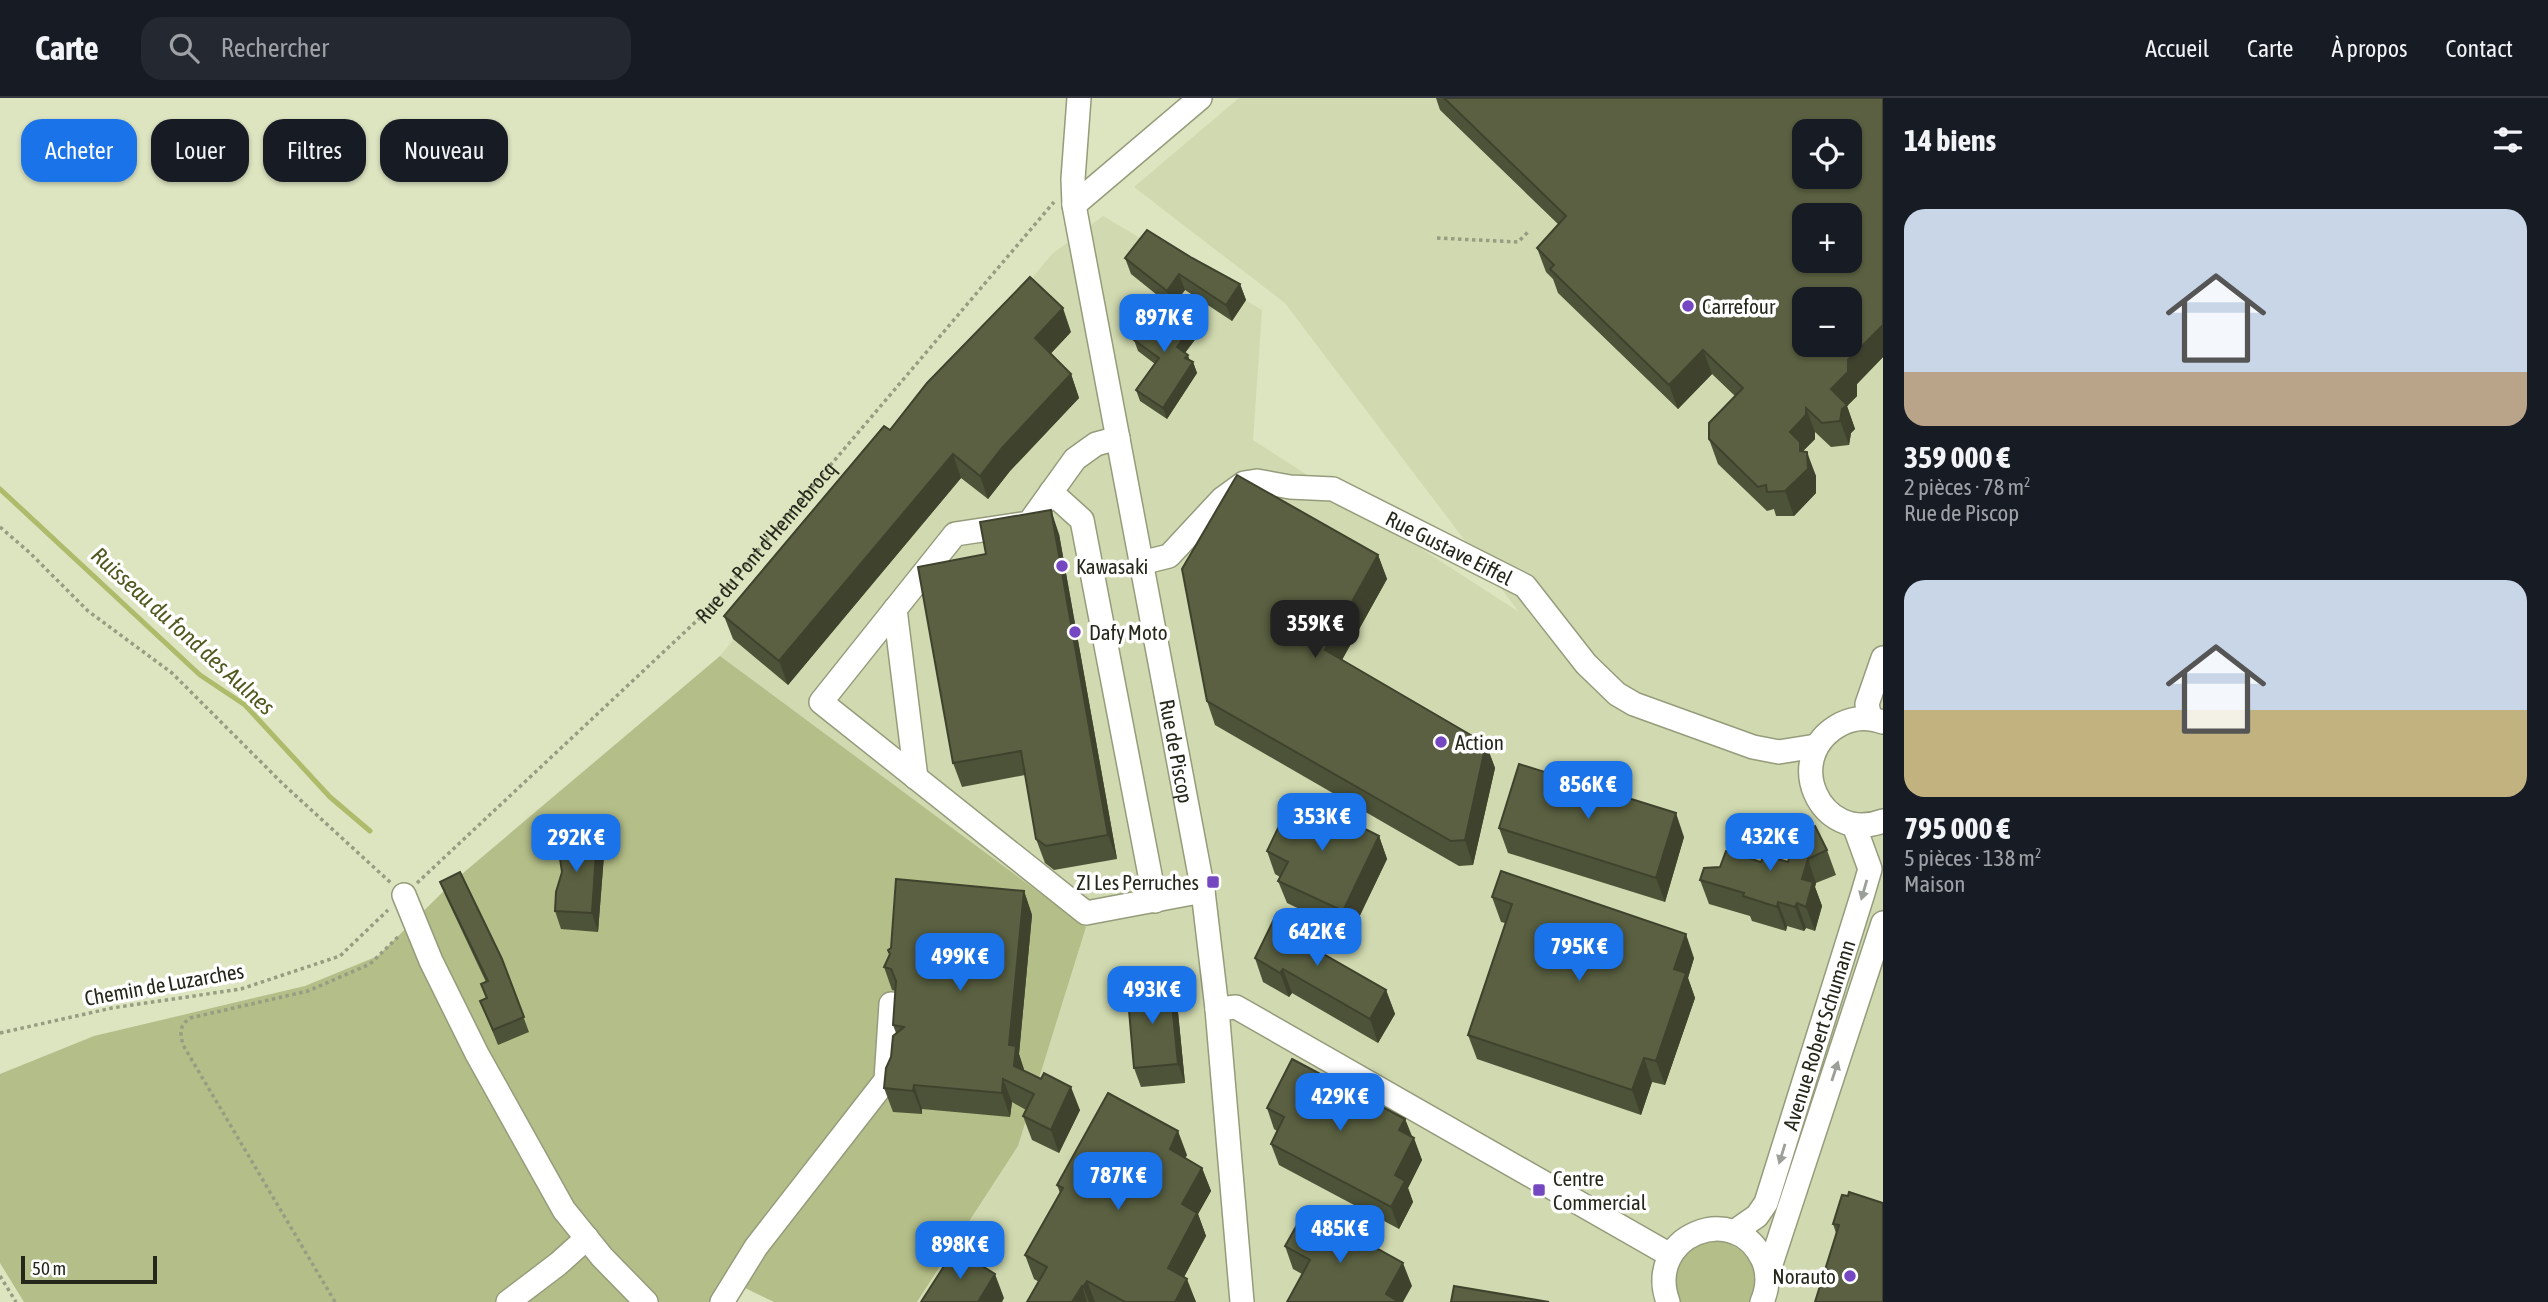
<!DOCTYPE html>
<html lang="fr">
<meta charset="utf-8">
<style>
:root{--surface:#171b24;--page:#242831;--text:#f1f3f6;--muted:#9ea1a6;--line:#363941;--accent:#1a73e8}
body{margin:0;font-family:"Asap Condensed",sans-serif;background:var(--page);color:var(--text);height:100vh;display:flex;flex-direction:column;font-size:26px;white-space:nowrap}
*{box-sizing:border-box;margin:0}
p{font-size:23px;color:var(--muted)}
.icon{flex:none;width:38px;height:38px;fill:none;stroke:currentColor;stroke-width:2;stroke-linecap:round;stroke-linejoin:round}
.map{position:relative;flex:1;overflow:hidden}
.drawer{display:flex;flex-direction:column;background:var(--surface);width:665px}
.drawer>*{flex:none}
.top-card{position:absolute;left:21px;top:21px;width:665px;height:63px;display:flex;gap:14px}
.tools{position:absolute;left:1792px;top:21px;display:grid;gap:14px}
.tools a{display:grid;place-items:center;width:70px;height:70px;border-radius:14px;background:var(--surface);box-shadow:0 2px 5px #0004;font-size:35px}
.scale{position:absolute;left:21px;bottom:18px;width:136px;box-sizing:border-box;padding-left:7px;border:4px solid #24271a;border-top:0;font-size:19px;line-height:24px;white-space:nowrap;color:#24271a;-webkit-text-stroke:5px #fff;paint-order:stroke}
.price{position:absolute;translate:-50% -60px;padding:0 16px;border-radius:14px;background:var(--accent);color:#fff;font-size:23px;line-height:46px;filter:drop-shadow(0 2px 4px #0008)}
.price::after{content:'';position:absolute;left:50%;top:42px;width:21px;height:16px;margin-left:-10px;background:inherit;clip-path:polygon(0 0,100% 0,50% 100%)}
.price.current{background:#222;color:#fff}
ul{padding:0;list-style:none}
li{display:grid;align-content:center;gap:14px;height:371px;padding:0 21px}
li span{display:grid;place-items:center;height:217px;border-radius:21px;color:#555}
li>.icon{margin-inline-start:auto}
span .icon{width:126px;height:126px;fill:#fffc;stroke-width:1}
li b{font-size:30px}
h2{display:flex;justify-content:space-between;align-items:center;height:84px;padding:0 21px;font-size:30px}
.tag{padding:0 24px;border-radius:21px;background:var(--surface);box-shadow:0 2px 5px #0004;font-size:24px;line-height:63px}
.tag.current{background:var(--accent);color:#fff}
header{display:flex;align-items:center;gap:42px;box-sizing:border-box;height:98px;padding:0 35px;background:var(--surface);border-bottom:2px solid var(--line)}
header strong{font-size:33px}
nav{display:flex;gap:38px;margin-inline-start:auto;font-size:24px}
.search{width:490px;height:63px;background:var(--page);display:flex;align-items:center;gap:18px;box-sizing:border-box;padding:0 24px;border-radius:21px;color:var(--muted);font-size:26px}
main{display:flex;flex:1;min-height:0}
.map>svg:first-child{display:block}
.built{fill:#d0d9af;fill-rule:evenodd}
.green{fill:#b4be88}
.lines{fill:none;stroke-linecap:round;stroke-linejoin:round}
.stream{stroke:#adbb6b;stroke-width:5}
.minor-casing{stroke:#959c7b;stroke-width:26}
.path{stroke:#979d82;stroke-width:3.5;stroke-dasharray:3.5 3.5;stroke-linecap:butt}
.minor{stroke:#fff;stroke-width:23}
.wall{fill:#4d5338}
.shaded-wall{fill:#3f432e}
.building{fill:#5a6041;stroke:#3f432e;stroke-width:2;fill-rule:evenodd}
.oneway{fill:#9c9e98}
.poi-dot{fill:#7548c1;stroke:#fff;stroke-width:2.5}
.labels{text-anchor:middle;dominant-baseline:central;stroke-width:7;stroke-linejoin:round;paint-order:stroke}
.poi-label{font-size:21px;fill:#24271a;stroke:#fff;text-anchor:start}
.street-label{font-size:21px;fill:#24271a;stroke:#fff}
.water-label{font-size:23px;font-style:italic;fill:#50581e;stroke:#fff}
</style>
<header>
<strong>Carte</strong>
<div class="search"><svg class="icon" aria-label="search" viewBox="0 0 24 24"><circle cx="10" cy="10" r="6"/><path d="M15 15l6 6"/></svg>Rechercher</div>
<nav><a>Accueil</a><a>Carte</a><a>À propos</a><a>Contact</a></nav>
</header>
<main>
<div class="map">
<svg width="1883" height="1204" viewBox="0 0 1883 1204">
<rect width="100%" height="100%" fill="#dce4c0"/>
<!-- built -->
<path class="built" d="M 1239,0 L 1883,0 L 1883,1204 L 918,1204 L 1018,1048 L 1086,829 L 720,558 L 1052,156 L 1103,118 L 1262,212 L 1253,342 L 1519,514 L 1285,205 L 1134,89 ZM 1804,33 L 1850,33 L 1850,79 L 1804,79 ZM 1804,117 L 1850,117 L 1850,163 L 1804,163 ZM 1804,201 L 1850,201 L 1850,247 L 1804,247 Z"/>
<!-- green -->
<g class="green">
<polygon points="720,558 1086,829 1018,1048 917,1204 774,1204 741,1188 729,1204 24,1204 0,1165 0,976 94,938 305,888 378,858 456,781"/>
<path d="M 1715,1141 C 1745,1147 1768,1174 1749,1204 L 1681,1204 C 1670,1187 1674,1165 1688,1151 C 1694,1146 1708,1144 1715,1141 Z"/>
</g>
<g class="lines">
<!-- stream -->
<polyline class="stream" points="0,391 200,577 245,607 330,699 370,733"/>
<defs>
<g id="minor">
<path id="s2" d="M 1079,0 L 1073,81 L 1074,107 L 1203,793 L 1217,911 L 1242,1204"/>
<polyline points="1074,107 1200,0"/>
<polyline points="1118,340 1096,346 1075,361 1029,425 955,436 821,604 1086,815 1203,793"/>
<polyline points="1051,394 1082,422 1155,803"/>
<path id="s3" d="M 1141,465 L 1169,458 L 1222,401 L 1244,385 L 1257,383 L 1290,389 L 1333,391 L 1525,488 L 1586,566 L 1617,596 L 1634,606 L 1753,649 L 1779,654 L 1816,648"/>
<polyline points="895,511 916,680"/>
<polyline points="1870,620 1867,606 1883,560"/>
<path d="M 1883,624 C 1868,619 1856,619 1841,626 C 1780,658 1820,747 1883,723"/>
<polyline points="404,797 431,863 477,956 564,1112 602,1159 646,1204"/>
<polyline points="1217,911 1236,909 1670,1157"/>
<path id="s4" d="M 1734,1134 L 1757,1118 L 1766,1105 L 1863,795 L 1870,771 L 1854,727"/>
<polyline points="1767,1178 1883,825"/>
<polyline points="508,1204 558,1166 587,1140"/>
<polyline points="722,1204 756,1149 886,982 891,906"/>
<path d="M 1668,1204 C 1644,1138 1735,1101 1763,1162 C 1769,1176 1768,1190 1762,1204"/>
</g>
</defs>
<!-- minor casing -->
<use href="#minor" class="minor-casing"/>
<!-- path -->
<g class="path">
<polyline points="1437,140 1518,144 1530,132"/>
<polyline points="0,429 30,455 88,513 172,575 283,686 391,785"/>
<path id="s1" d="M 417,785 L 704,516 L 1054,104"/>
<polyline points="0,935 112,910 241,891 340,858 388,812"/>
<polyline points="0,1178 16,1204"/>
<path d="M 335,1204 L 183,947 C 180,934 179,928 190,920 L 308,893 L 370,866 L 400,837"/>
</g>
<!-- minor -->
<use href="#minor" class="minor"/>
</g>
<!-- wall -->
<g class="wall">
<polygon points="1436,0 1883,0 1883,259 1857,286 1857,298 1847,308 1855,331 1851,335 1849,347 1831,349 1815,334 1815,341 1803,353 1816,378 1816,395 1794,418 1776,418 1774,411 1767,413 1718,366 1709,341 1735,298 1712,276 1678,311 1558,195 1553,181 1546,174 1537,150 1559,127 1440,12"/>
<polygon points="1125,160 1192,160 1240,186 1246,202 1232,223 1185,192 1172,209 1131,176"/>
<polygon points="1193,227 1197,239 1185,255 1190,262 1193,264 1197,275 1167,321 1140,303 1136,292 1155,266 1138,253 1134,242"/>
<polygon points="1071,234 1050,256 1071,276 1079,300 1010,373 988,401 961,380 788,587 733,541 724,518"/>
<polygon points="1059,436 1117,761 1054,772 1045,765 1036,741 1025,677 962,689 953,665 986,456"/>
<polygon points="1378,457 1387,481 1342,562 1486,646 1495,670 1473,767 1459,768 1215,627 1207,603"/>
<polygon points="1310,710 1379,738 1387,761 1351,836 1287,805 1278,783 1280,779 1275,776 1267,753"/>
<polygon points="1499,730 1684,739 1665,804 1508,755"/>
<polygon points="597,739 604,757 598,834 561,831 555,813"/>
<polygon points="1791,739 1827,752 1836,777 1816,785 1815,789 1822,808 1815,833 1806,830 1804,833 1787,828 1786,833 1752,823 1750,818 1709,806 1700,782 1720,769 1761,764 1788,764 1793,746"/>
<polygon points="440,784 502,861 529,934 498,947 480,903 486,900 481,886 486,884 446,799"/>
<polygon points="1024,793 1032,817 1019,956 1024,973 1080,1012 1059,1055 1032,1042 1023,1018 1026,1012 1012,1004 1010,1019 922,1011 922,1016 893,1014 884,990 896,935 893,927 896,893 892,892 884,869 890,857 888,852"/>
<polygon points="1492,799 1694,860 1688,880 1695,900 1665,987 1652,984 1641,1017 1477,961 1468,937 1505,825 1501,824"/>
<polygon points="1311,849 1386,892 1395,916 1378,945 1292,895 1289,899 1263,884 1255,860"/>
<polygon points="1177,904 1185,985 1141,989 1134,970"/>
<polygon points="1267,1010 1405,1021 1422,1062 1408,1090 1413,1104 1399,1131 1279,1067 1271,1046 1277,1033 1274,1031"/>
<polygon points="1187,1057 1185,1060 1202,1070 1211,1093 1198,1116 1206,1138 1184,1179 1196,1204 1027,1204 1039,1184 1034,1181 1025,1157 1060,1095 1057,1087"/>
<polygon points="1848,1098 1836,1135 1833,1126"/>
<polygon points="1285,1148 1412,1188 1302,1176 1293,1171"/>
</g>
<!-- shaded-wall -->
<g class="shaded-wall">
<polygon points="1179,176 1185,192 1172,209 1167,193"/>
<polygon points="1240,186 1246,202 1232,223 1226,207"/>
<polygon points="1063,210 1071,234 1043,264 1035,240"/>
<polygon points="1193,227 1197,239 1181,260 1177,249"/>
<polygon points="1883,227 1883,259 1857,286 1857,298 1847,308 1855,331 1851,335 1849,347 1840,323 1831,291 1848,262"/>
<polygon points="1703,252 1712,276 1678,311 1669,287"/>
<polygon points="1188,257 1191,267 1193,264 1197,275 1167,321 1163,310"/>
<polygon points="1071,276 1079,300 1010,373 988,401 980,378 1002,350"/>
<polygon points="1806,310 1815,334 1815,341 1803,353 1807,354 1816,378 1816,395 1794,418 1785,393 1790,334"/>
<polygon points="953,356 961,380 788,587 779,563"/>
<polygon points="1051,412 1059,436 1117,761 1108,737"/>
<polygon points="1378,457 1387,481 1334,576 1325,552"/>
<polygon points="1486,646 1495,670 1473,767 1465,742"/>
<polygon points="1676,715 1684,739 1665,804 1656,780"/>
<polygon points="1379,738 1387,761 1351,836 1343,813"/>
<polygon points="597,739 604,757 598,834 592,815"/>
<polygon points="1808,761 1816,785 1815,789 1822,808 1815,833 1806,809 1802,781"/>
<polygon points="1024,793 1032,817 1019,956 1024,971 1023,991 1014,968 1009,947"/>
<polygon points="1778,804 1787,828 1786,833 1777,809"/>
<polygon points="1797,805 1806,830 1804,833 1795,809"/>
<polygon points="1305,831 1314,855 1299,842"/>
<polygon points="1686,836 1694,860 1688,880 1695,900 1665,987 1656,963 1674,871"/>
<polygon points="1283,871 1292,895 1289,899 1280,875"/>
<polygon points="1170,886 1177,904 1185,985 1178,966"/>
<polygon points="1386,892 1395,916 1378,945 1370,921"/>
<polygon points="1644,960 1652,984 1641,1017 1632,992"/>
<polygon points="1003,981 1012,1004 1010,1019 1002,995"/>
<polygon points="914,987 922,1011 922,1016 913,993"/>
<polygon points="1071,989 1080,1012 1059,1055 1051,1032"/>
<polygon points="1405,1021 1413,1042 1399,1032"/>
<polygon points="1178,1033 1187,1057 1178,1075 1170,1051"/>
<polygon points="1414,1040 1422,1062 1408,1090 1413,1104 1399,1131 1391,1109 1395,1077"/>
<polygon points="1202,1070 1211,1093 1198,1116 1206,1138 1176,1194 1168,1170 1182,1106"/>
<polygon points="1403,1165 1412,1188 1403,1204 1389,1204 1386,1196"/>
<polygon points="995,1176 1004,1200 1002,1204 978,1204"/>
<polygon points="1187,1181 1196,1204 1175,1204"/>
<polygon points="1087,1183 1095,1204 1089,1204 1083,1189"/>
<polygon points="1082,1188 1087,1204 1072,1204"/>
</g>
<!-- building -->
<g class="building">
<path d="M 1444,0 L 1883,0 L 1883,227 L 1848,262 L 1848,274 L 1831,291 L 1847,307 L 1842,311 L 1840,323 L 1822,325 L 1806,310 L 1806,317 L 1790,334 L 1800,344 L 1800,353 L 1807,354 L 1808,371 L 1785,393 L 1767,394 L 1766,387 L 1758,389 L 1709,341 L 1709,325 L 1743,290 L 1703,252 L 1669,287 L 1550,171 L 1554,167 L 1537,150 L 1566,118 ZM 1804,33 L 1850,33 L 1850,79 L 1804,79 ZM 1804,117 L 1850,117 L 1850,163 L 1804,163 ZM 1804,201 L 1850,201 L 1850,247 L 1804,247 Z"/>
<polygon points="1147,132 1192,160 1240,186 1226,207 1179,176 1167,193 1125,160"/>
<polygon points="1030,179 1063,210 1035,240 1071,276 1002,350 980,378 953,356 779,563 724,518 884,328 890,332 927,285"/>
<polygon points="1163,205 1193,227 1177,249 1188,257 1185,260 1193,264 1163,310 1136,292 1159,260 1134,242"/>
<polygon points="1237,377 1378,457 1325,552 1486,646 1465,742 1451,743 1207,603 1182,471"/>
<polygon points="1051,412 1108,737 1046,748 1036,741 1021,653 953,665 918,469 986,456 980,424"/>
<polygon points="1519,666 1676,715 1656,780 1499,730"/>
<polygon points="1292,701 1310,710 1316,706 1379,738 1343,813 1278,783 1288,764 1267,753"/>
<polygon points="1815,728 1827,752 1808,761 1802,781 1813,784 1806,809 1797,805 1795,809 1778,804 1777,809 1743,798 1744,795 1700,782 1704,770 1720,769 1726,753 1761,764 1764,757 1788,764 1793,745 1791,739"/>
<polygon points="560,736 597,739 592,815 555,813 556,794 562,774 559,754"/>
<polygon points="1501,773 1686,836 1674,871 1686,875 1656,963 1644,960 1632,992 1468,937 1512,806 1492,799"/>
<polygon points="460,774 502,861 524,919 493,932 480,903 487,900 481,886 488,883 440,784"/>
<polygon points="896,781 1024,793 1009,947 1016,948 1014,968 1041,981 1044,975 1071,989 1051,1032 1023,1018 1034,996 1003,981 1002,995 914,987 913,993 884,990 886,970 891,959 893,938 904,929 893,927 896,883 891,871 884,869 890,856 888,852 891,850"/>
<polygon points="1277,815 1305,831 1299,842 1386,892 1370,921 1283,871 1280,875 1255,860"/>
<polygon points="1170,886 1178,966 1134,970 1127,889"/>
<polygon points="1292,961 1405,1021 1399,1032 1414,1040 1395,1077 1405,1083 1391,1109 1271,1046 1284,1019 1267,1010"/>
<polygon points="1108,995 1178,1033 1170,1051 1202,1070 1182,1106 1197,1115 1168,1170 1187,1181 1175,1204 1125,1204 1087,1183 1083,1189 1082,1188 1072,1204 1027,1204 1047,1169 1025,1157 1063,1090 1057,1087"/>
<polygon points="1849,1094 1883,1105 1883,1204 1815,1204 1839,1127 1833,1126 1842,1097 1848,1098"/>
<polygon points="1306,1111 1403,1165 1386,1196 1399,1204 1287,1204 1310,1162 1285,1148"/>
<polygon points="955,1151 995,1176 978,1204 921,1204"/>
<polygon points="1454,1188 1549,1204 1451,1204"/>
</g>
<!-- one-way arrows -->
<defs><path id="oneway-solid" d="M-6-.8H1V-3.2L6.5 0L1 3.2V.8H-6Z" transform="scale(1.75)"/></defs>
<g class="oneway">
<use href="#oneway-solid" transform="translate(1864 792) rotate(106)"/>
<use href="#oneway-solid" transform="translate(1835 973) rotate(-72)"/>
<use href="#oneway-solid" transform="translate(1782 1056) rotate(107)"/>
</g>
<!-- markers -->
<g class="poi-dot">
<circle cx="1688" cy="208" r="7"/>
<circle cx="1062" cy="468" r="7"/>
<circle cx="1075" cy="534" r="7"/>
<circle cx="1441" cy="644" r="7"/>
<rect x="1206" y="777" width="14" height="14" rx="3.5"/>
<rect x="1532" y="1085" width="14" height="14" rx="3.5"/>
<circle cx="1850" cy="1178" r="7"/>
</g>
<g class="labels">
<!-- poi labels -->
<g class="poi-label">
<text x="1702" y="208">Carrefour</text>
<text x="1076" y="468">Kawasaki</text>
<text x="1089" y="534">Dafy Moto</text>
<text x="1455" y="644">Action</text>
<text x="1199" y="784" text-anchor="end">ZI Les Perruches</text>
<text x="1553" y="1080">Centre<tspan x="1553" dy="24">Commercial</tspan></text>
<text x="1836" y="1178" text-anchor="end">Norauto</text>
</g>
<!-- street labels -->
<g class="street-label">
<text stroke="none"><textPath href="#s1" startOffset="488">Rue du Pont d'Hennebrocq</textPath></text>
<text stroke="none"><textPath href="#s3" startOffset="354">Rue Gustave Eiffel</textPath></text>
<text stroke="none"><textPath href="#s2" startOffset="663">Rue de Piscop</textPath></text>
<text transform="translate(164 886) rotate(-10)">Chemin de Luzarches</text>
<text stroke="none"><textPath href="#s4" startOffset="220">Avenue Robert Schumann</textPath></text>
</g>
<!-- water labels -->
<g class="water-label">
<text transform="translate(183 533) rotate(42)">Ruisseau du fond des Aulnes</text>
</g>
</g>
</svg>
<div class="tools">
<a><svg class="icon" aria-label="locate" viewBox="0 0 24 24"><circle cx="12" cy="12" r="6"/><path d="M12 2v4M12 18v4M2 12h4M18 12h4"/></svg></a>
<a>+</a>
<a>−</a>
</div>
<div class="scale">50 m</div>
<b class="price" style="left:1164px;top:256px">897K €</b>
<b class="price current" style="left:1315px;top:562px">359K €</b>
<b class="price" style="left:1588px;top:723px">856K €</b>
<b class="price" style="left:1322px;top:755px">353K €</b>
<b class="price" style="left:1770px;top:775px">432K €</b>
<b class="price" style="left:576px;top:776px">292K €</b>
<b class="price" style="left:1317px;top:870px">642K €</b>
<b class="price" style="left:1579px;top:885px">795K €</b>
<b class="price" style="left:960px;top:895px">499K €</b>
<b class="price" style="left:1152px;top:928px">493K €</b>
<b class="price" style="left:1340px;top:1035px">429K €</b>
<b class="price" style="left:1118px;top:1114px">787K €</b>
<b class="price" style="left:1340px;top:1167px">485K €</b>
<b class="price" style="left:960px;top:1183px">898K €</b>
<div class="top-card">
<a class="tag current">Acheter</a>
<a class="tag">Louer</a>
<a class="tag">Filtres</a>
<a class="tag">Nouveau</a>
</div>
</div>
<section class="drawer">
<h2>14 biens<svg class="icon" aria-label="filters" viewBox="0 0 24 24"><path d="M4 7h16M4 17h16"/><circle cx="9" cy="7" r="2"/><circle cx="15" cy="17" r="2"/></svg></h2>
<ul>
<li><span style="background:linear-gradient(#c9d6e8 75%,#b9a48a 0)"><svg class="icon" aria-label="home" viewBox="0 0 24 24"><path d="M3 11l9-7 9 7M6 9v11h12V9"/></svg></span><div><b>359 000 €</b><p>2 pièces · 78 m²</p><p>Rue de Piscop</p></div></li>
<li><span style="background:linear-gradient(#c9d6e8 60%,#c2b280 0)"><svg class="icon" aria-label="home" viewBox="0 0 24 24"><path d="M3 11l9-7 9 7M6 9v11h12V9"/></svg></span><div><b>795 000 €</b><p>5 pièces · 138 m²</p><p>Maison</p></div></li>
</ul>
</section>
</main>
